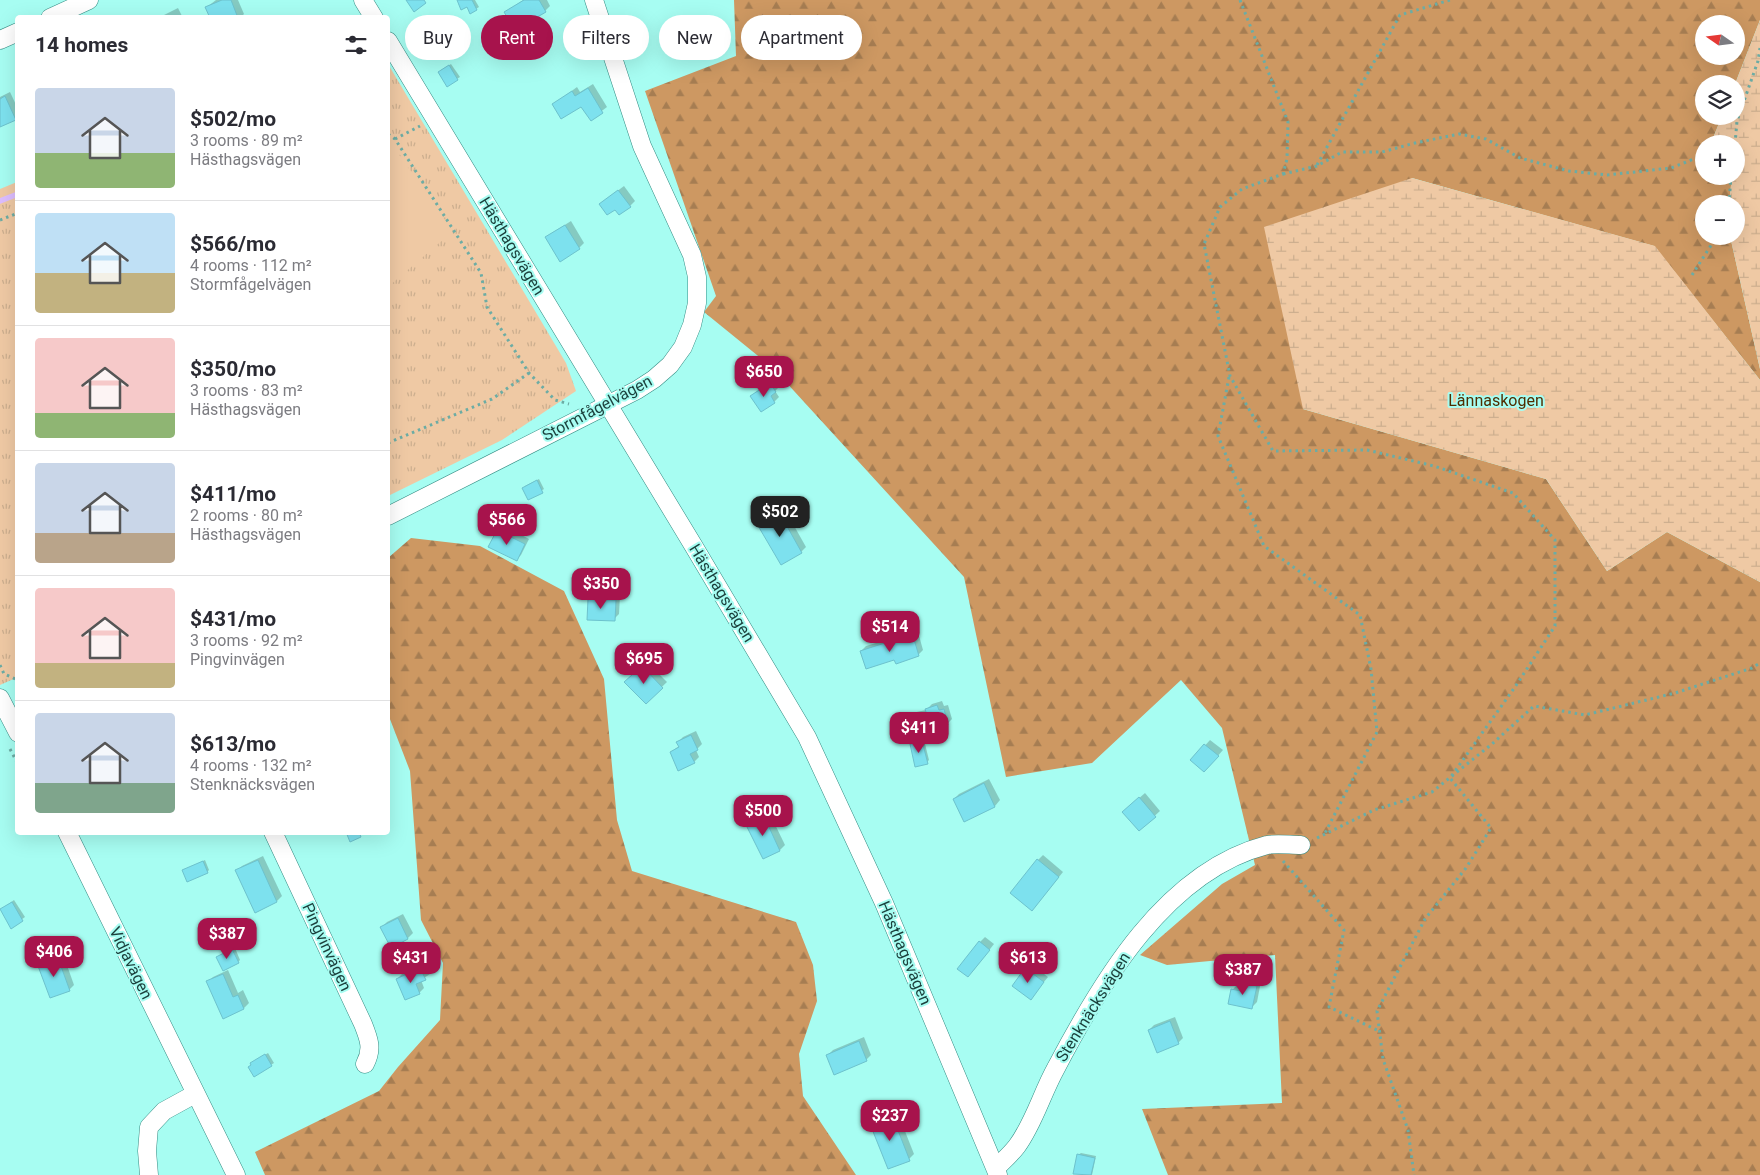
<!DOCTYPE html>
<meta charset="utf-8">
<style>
:root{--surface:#fff;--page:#f2f2f3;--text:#2b2b33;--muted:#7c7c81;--line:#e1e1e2;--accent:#a7134c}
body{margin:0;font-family:Roboto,sans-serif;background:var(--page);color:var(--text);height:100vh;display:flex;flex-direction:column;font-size:19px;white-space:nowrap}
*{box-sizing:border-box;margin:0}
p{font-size:16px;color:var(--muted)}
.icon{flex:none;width:28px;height:28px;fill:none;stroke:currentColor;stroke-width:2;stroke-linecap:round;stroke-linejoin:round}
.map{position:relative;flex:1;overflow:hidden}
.side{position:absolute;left:15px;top:15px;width:375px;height:820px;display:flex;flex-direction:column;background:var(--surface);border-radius:5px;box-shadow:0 5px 20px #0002}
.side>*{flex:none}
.top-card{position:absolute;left:405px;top:15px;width:475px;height:45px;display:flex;gap:10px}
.needle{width:32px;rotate:284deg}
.tools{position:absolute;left:1695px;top:15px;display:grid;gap:10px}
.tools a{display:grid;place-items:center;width:50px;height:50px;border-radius:50%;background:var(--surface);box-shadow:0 5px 20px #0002;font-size:25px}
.price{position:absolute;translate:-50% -42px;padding:0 11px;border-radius:10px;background:var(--accent);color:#fff;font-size:16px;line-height:32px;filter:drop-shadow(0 1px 2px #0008)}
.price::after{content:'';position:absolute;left:50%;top:30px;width:15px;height:11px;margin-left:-8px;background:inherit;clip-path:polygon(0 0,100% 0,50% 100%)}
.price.on{background:#222;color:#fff}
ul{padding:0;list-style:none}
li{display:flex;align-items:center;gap:15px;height:125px;padding:0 20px}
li+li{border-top:1px solid var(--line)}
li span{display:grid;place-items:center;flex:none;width:140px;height:100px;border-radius:5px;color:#555}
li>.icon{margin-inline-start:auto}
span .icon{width:60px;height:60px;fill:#fffc;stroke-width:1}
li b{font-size:21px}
h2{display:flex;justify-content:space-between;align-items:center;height:60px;padding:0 20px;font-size:21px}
.tag{padding:0 18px;border-radius:22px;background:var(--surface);box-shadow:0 5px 20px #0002;font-size:18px;line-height:45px}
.tag.on{background:var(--accent);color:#fff}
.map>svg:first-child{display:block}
.grass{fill:url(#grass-tufts)}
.forest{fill:url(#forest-firs);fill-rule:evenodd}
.wetland{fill:url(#wetland-marsh)}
.garden{fill:#efc9a4}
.shadow{fill:#0003}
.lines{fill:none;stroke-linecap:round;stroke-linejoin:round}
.stream{stroke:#dcbdfe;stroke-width:5.5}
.building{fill:#7de1ee;stroke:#6dc2cd}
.minor-casing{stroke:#348c83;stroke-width:19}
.path{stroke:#6caca4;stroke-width:3;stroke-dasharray:2.5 4;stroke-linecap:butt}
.minor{stroke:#fff;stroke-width:18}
.labels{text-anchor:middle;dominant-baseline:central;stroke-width:4;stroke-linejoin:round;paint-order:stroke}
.street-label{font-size:16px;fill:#1b3f3b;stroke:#a7fdf2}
.park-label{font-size:16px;fill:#502d00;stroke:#a7fdf2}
</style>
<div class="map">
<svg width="1760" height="1175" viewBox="0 0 1760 1175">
<defs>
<pattern id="grass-tufts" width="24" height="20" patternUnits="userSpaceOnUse" patternTransform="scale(1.25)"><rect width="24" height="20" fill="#efc9a4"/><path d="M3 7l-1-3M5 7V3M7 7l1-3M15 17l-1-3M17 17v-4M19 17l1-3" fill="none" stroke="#ccae8e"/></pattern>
<pattern id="forest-firs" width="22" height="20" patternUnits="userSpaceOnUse" patternTransform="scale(1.25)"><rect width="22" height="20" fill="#cd9862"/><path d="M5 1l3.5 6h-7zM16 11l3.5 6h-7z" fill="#a67d52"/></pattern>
<pattern id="wetland-marsh" width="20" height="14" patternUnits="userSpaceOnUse" patternTransform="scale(1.25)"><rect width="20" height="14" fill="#efc9a4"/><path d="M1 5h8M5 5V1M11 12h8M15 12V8" fill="none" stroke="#ccae8e"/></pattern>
</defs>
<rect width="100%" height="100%" fill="#a7fdf2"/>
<!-- grass -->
<g class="grass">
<polygon points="388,64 566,363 576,391 502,440 388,496"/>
<polygon points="17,182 18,677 0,685 0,189"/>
</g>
<!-- forest -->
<g class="forest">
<path d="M 734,0 L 1760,0 L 1760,20 L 1735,84 L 1704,84 L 1704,116 L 1722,116 L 1713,138 L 1735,144 L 1704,144 L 1704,176 L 1732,176 L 1729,204 L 1704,204 L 1704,236 L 1730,236 L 1760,369 L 1760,380 L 1654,246 L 1412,178 L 1303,409 L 1546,479 L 1607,571 L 1667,532 L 1760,582 L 1760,1175 L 1168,1175 L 1142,1109 L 1282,1103 L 1275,955 L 1167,965 L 1140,955 L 1222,884 L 1255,865 L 1222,728 L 1181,680 L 1092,763 L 1006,777 L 964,577 L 773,368 L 704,312 L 716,296 L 645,91 L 736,56 ZM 1704,24 L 1736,24 L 1736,56 L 1704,56 Z"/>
<polygon points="411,538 480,546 564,591 604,679 617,820 632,871 796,922 813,965 817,1001 799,1054 803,1096 856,1175 265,1175 255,1152 379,1091 398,1067 440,1020 443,963 421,920 410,771 388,714 388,558"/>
</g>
<!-- wetland -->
<g class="wetland">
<polygon points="1760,20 1760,369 1730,236 1736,236 1736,204 1729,204 1732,176 1736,176 1736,144 1713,138 1722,116 1736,116 1736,84 1735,84"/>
<polygon points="1412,178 1655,246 1760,380 1760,582 1667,532 1607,571 1546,479 1303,409 1264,227"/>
</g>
<!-- garden -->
<polygon class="garden" points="388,139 453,231 388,287"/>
<!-- shadow -->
<g class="shadow">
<polygon points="216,0 238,0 244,14 240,18 211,18 207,7"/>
<polygon points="458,0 475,0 479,7 476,9"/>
<polygon points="523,0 547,0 550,6 545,11 506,12"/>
<polygon points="178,8 183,18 158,18"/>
<polygon points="451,64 460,77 447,85 441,70"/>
<polygon points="593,84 607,107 591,119 582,105 554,104 577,87 580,92"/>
<polygon points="10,92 18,109 18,117 0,126 0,97"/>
<polygon points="624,186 635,201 630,206 615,208 600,204"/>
<polygon points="571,221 584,243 579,248 547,238 552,233"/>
<polygon points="775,378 780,386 775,391 779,397 774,402 751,396"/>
<polygon points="539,479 544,489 528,499 525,486"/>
<polygon points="784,508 806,547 801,552 781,563 759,525 764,520"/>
<polygon points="503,525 529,539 521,555 516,560 490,546 498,530"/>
<polygon points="594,594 620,595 619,614 614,619 589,599"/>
<polygon points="918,632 923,650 918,655 895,659 861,651 866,646 896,637 897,639"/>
<polygon points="647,662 667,682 646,702 626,682"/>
<polygon points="942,701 944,706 948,705 952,719 947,724 907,718 912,713 926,710 932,704"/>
<polygon points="696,731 702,744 696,750 699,757 694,762 671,752 679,746 678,742 683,737"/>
<polygon points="924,740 929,760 927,762 911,745 913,742"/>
<polygon points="1210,740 1223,750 1209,766 1192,760"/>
<polygon points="989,779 1000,800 995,806 965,820 954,799 959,794"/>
<polygon points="1145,793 1160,811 1139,830 1129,807"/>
<polygon points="768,810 785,845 780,850 763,857 747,823 752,818"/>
<polygon points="1043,855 1063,872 1037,904 1038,860"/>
<polygon points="263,856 282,896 277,901 237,871 242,866"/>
<polygon points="205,860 209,870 207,872 184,870"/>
<polygon points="14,900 25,917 11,927 3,908"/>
<polygon points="403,914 413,933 408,938 391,946 382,927 387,922"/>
<polygon points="985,937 994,944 973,971 980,942"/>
<polygon points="235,948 240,960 238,962 220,955"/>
<polygon points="63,954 74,985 69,990 40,966 45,961"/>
<polygon points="426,964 430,974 421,980 424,988 419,993 397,979 402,974"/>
<polygon points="1031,964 1048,977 1035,993 1026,969"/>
<polygon points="228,970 238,993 243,990 249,1003 244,1008 223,1017 208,982 213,977"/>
<polygon points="1248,979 1261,981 1257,1002 1252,1007 1232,990 1237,985 1243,986"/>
<polygon points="1175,1017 1183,1038 1178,1043 1149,1030 1154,1025"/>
<polygon points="864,1037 871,1055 866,1060 828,1055 833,1050"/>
<polygon points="268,1053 274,1063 254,1075 252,1063"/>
<polygon points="897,1111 914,1154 909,1159 871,1124 877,1119"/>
<polygon points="1081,1153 1096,1156 1092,1175 1074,1173 1078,1155"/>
</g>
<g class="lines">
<!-- stream -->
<polyline class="stream" points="0,201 18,194"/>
</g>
<!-- building -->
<g class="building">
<polygon points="222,0 231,0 238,18 210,18 205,7"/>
<polygon points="406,0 424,0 426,3 414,12"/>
<polygon points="457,0 472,0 477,10 470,14 467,7 461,10"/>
<polygon points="524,0 539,0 546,12 515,30 504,12"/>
<polygon points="449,65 458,80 447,87 438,72"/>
<polygon points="588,88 603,113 591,121 581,107 561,119 552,104 572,91 575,96"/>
<polygon points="5,96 16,120 0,127 0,99"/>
<polygon points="618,190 631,207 619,215 615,210 607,215 599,204"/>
<polygon points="565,225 580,249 560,262 545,237"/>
<polygon points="770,383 776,392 771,396 775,403 761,412 750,396"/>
<polygon points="537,480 543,493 528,500 522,488"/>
<polygon points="779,512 802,553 781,565 757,524"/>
<polygon points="497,530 525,544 517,561 488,547"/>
<polygon points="588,599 616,600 615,621 587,620"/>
<polygon points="913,636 919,656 896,664 894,660 866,669 860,651 891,641 892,643"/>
<polygon points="642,666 663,688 646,704 624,682"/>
<polygon points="937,705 939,710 944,709 948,725 910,735 905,718 926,712 925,709"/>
<polygon points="691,735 698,750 690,754 695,763 678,771 670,752 679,747 676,742"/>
<polygon points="922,741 928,764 915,767 910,744"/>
<polygon points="1204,744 1219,756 1204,772 1190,760"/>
<polygon points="984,783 995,807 964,822 953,799"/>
<polygon points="1139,797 1156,817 1139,831 1122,812"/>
<polygon points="763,814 780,851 763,859 745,823"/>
<polygon points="346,832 359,832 361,837 350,842"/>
<polygon points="1037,859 1059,877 1032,911 1010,893"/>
<polygon points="258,860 277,902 255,913 235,870"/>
<polygon points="203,861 208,873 187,882 182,870"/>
<polygon points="12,902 23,921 11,929 0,909"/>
<polygon points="398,918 408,939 391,948 380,927"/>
<polygon points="979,941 990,950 968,977 957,969"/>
<polygon points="232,949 239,963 223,971 216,957"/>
<polygon points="58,958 70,991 50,998 38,966"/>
<polygon points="420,968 426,980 416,984 420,994 405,1000 396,979"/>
<polygon points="1025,968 1044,982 1031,1000 1012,986"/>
<polygon points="223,974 233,997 238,995 244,1009 223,1019 206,981"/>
<polygon points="1242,983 1257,986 1252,1009 1228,1004 1231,989 1241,991"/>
<polygon points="1170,1021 1179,1044 1157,1053 1148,1030"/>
<polygon points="859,1041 867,1061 834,1075 826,1055"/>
<polygon points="265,1054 272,1066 254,1077 248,1067 251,1065 250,1063"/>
<polygon points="892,1115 910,1161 888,1169 870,1124"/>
<polygon points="1077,1154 1095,1158 1091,1175 1073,1174"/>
</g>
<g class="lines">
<defs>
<g id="minor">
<polyline points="363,0 374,18"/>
<polyline points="50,18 89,0"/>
<polyline points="0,40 18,32"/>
<polyline points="388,41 693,545 807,737 884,903 998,1175"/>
<polyline points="388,516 637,390 654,379 670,365 683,347 692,325 697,303 697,277 692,255 642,146 594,0"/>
<polyline points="0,698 18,733"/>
<polyline points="67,832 236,1175"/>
<path d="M 273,832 L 363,1024 C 369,1039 373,1049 365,1064"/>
<path d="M 996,1168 C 1003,1161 1011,1154 1017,1146 C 1034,1123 1042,1093 1056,1068 C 1101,982 1166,871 1267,845 C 1277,843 1290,845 1301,845"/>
<polyline points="149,1175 147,1151 149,1127 164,1111 195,1094"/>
</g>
</defs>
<!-- minor casing -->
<use href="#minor" class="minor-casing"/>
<!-- path -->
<g class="path">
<polyline points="1240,0 1288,122 1287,159 1283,174 1242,189 1220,207 1204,244 1230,376 1273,451 1367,450 1434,466 1513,493 1555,540 1555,626 1515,687 1450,778 1491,828 1466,868 1425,919 1377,1011 1383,1059 1408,1130 1414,1175"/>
<polyline points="388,134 395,139 481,273 487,307 529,373 555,400 569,404"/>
<polyline points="395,139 420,126"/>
<polyline points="1735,144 1737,121 1758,61 1760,48"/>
<polyline points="1317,165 1400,15 1450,0"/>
<polyline points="1283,174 1317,166 1342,152 1382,152 1415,143 1459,134 1486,139 1520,158 1569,171 1607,175 1671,168 1704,155"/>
<polyline points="1729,204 1731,176"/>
<polyline points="0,220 18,213"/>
<polyline points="1692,275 1717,236"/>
<polyline points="1229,377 1218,436 1264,546 1360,615 1371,669 1377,732 1324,835"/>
<polyline points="388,443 492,399 529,373"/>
<polyline points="0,665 4,674 18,680"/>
<polyline points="10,749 18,764"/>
<polyline points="1317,838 1374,810 1432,792 1492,744 1534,706 1585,715 1675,693 1752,668 1760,663"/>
<polyline points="1283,861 1344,930 1329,1007 1379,1031"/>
</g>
<!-- minor -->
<use href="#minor" class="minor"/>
</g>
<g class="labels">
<!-- street labels -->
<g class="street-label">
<text transform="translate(512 246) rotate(59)">Hästhagsvägen</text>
<text transform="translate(597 408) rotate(-28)">Stormfågelvägen</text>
<text transform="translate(722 593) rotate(59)">Hästhagsvägen</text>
<text transform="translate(327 947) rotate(65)">Pingvinvägen</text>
<text transform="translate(905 953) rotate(67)">Hästhagsvägen</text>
<text transform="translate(131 963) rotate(64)">Vidjavägen</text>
<text transform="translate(1093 1007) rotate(-58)">Stenknäcksvägen</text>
</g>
<!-- park labels -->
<g class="park-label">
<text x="1496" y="400">Lännaskogen</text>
</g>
</g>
</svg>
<div class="tools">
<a><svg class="needle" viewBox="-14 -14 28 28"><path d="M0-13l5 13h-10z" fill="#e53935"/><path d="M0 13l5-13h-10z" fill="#7c7c81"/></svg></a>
<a><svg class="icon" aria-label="layers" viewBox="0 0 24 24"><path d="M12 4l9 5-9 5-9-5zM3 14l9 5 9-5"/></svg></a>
<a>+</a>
<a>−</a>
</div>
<b class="price" style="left:764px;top:398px">$650</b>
<b class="price on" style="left:780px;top:538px">$502</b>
<b class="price" style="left:507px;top:546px">$566</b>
<b class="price" style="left:601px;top:610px">$350</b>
<b class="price" style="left:890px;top:653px">$514</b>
<b class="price" style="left:644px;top:685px">$695</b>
<b class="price" style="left:919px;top:754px">$411</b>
<b class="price" style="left:763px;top:837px">$500</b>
<b class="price" style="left:227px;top:960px">$387</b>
<b class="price" style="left:54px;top:978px">$406</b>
<b class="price" style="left:411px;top:984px">$431</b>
<b class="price" style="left:1028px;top:984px">$613</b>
<b class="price" style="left:1243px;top:996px">$387</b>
<b class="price" style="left:890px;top:1142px">$237</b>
<div class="top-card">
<a class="tag">Buy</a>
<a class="tag on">Rent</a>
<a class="tag">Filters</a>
<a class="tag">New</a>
<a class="tag">Apartment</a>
</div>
<section class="side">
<h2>14 homes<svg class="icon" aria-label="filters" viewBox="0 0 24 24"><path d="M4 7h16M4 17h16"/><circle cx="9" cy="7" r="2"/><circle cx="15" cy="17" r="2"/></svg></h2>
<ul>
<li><span style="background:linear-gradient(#c9d6e8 65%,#8fb573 0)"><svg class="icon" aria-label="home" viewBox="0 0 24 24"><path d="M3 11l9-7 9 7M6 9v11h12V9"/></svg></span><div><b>$502/mo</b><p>3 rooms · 89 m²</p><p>Hästhagsvägen</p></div></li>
<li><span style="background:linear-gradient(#bfe0f5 60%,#c2b280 0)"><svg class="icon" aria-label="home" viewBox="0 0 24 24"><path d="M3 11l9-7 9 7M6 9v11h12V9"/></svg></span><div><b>$566/mo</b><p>4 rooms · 112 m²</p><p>Stormfågelvägen</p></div></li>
<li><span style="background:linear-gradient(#f6c9c9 75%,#8fb573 0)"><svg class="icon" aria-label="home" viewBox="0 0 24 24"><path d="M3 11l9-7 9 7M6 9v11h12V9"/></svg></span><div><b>$350/mo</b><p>3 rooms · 83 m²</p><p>Hästhagsvägen</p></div></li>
<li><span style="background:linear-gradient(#c9d6e8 70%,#b9a48a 0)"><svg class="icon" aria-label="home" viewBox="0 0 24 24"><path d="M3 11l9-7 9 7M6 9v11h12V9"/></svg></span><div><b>$411/mo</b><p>2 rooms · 80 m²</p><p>Hästhagsvägen</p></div></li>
<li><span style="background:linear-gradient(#f6c9c9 75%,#c2b280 0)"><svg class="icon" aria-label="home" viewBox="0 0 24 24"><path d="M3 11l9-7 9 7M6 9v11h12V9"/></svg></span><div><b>$431/mo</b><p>3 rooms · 92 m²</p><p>Pingvinvägen</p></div></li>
<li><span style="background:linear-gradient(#c9d6e8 70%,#7fa58c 0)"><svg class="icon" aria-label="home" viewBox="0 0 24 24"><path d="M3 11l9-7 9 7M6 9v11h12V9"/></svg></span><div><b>$613/mo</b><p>4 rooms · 132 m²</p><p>Stenknäcksvägen</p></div></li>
</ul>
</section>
</div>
